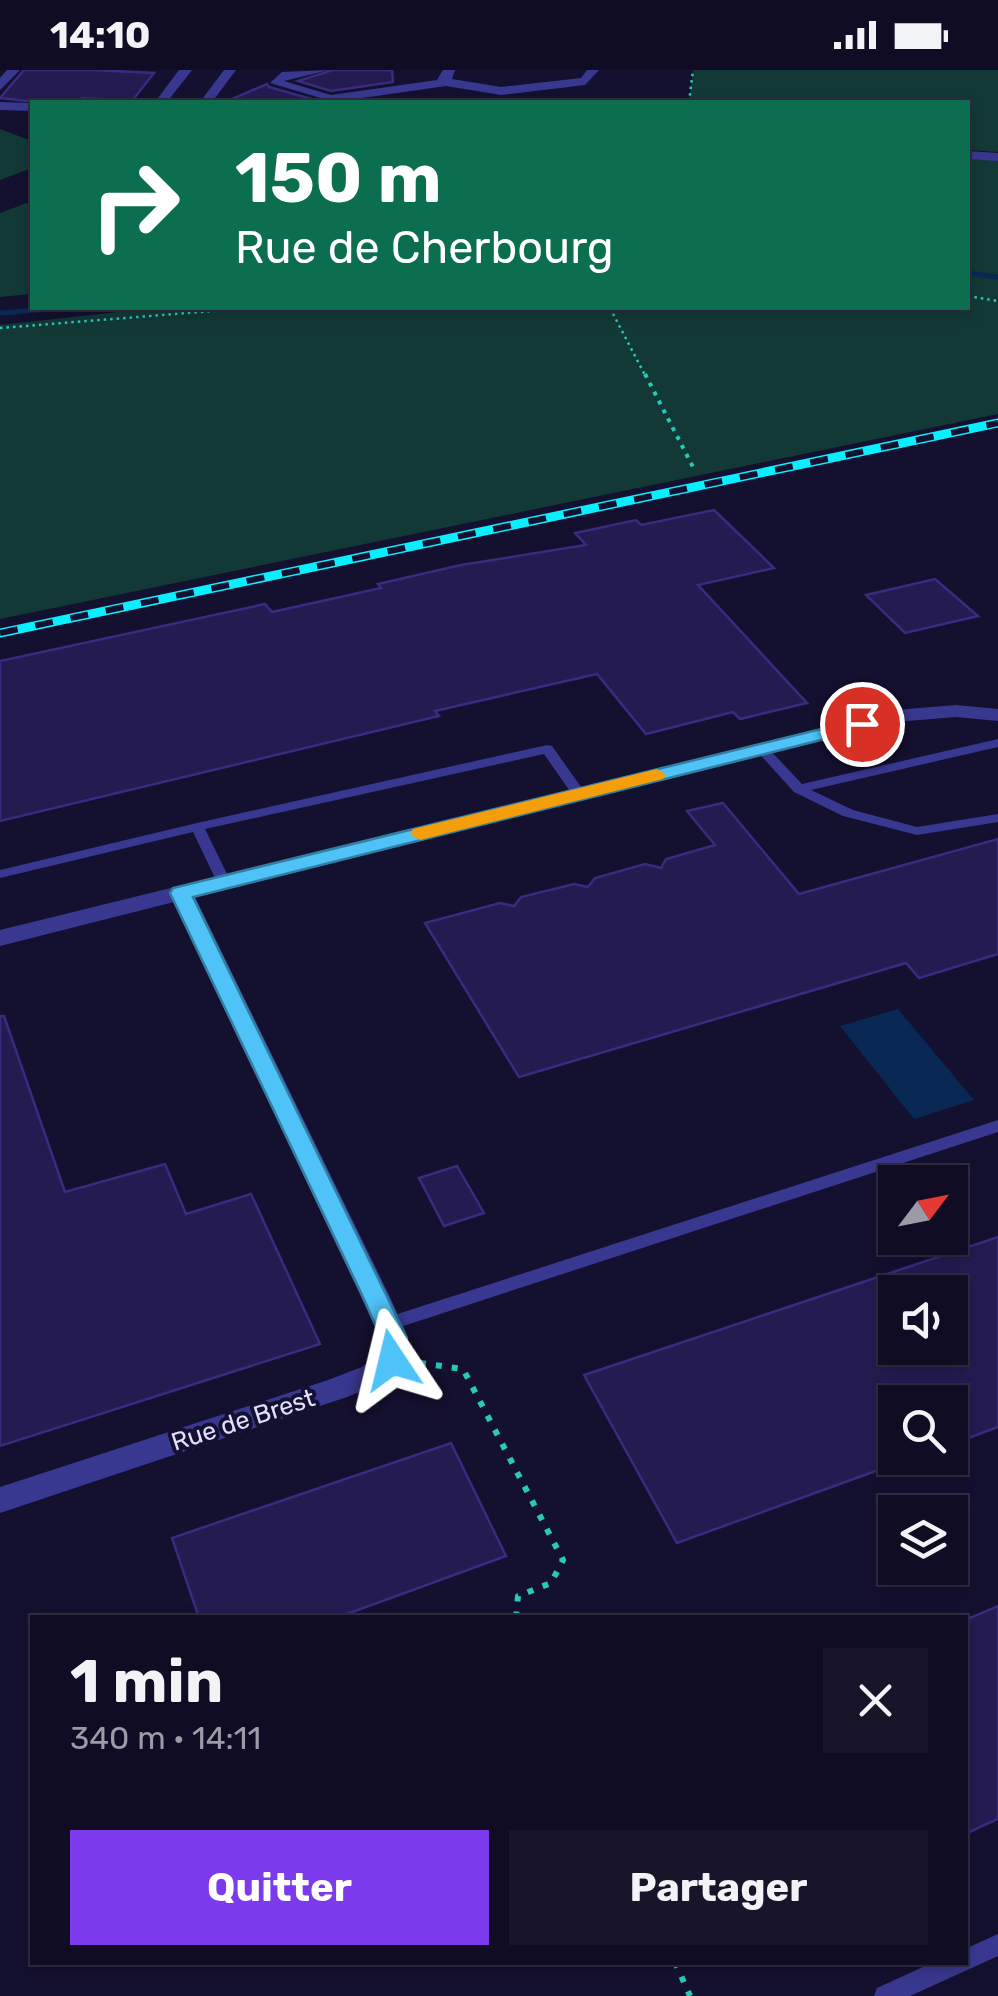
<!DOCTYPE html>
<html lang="fr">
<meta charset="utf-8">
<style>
body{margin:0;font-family:Rubik,sans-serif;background:#18152b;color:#f1f3f6;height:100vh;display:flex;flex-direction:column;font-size:38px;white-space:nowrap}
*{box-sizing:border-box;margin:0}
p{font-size:32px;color:#9b9ba6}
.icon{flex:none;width:55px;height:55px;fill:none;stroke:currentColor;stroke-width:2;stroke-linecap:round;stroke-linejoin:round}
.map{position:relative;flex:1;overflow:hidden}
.side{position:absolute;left:30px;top:1545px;width:938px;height:350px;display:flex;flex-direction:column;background:#0f0c23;border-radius:0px;box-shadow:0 5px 15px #0003,0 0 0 2px #2f2c41}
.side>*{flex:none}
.hud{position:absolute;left:30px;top:30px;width:940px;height:210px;border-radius:0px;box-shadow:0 5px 15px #0003,0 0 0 2px #2f2c41;background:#0b6e4f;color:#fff;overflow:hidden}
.needle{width:65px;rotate:58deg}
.fabs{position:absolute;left:878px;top:1095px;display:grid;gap:20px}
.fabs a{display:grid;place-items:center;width:90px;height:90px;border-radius:0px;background:#0f0c23;box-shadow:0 5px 15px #0003,0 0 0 2px #2f2c41;font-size:50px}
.pin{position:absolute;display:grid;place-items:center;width:85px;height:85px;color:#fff;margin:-42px;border:5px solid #fff;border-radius:50%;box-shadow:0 2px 10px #0007}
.me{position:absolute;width:110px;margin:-55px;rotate:350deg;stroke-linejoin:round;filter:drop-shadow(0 0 8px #0008)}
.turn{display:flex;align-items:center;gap:35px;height:210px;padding:0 40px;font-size:45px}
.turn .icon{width:130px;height:130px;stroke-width:2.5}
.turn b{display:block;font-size:70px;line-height:85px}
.round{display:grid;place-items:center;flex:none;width:105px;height:105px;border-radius:0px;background:#18152b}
.overview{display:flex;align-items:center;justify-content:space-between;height:170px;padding:0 40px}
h1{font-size:60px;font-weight:700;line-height:75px}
.button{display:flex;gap:20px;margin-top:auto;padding:20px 40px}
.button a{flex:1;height:115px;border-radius:0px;background:#7c3aed;color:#fff;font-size:40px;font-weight:700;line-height:115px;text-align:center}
.button a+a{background:#18152b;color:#f1f3f6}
.status{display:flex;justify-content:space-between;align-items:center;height:70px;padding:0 50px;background:#0f0c23;direction:ltr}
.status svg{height:28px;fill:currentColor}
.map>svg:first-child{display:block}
.green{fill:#133937}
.water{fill:#092854}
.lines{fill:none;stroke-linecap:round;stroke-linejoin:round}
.stream{stroke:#092854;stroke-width:5}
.building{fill:#241b51;stroke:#392b7f;stroke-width:2.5;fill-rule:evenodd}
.path-far2{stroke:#28c9b9;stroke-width:2.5;stroke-dasharray:2.5 4;stroke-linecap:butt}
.path-far1{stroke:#28c9b9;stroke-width:4;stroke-dasharray:4 6;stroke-linecap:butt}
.path{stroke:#28c9b9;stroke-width:6;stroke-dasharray:6 10;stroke-linecap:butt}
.service{fill:#393891;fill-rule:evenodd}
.minor{fill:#393891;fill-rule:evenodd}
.rail-casing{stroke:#0aefff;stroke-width:9}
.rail{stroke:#14102f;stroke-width:6;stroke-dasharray:18;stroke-linecap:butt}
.route{fill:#4fc3f7;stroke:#337fa1;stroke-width:2.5}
.slow{fill:#f59e0b}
.labels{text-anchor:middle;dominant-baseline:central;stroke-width:8;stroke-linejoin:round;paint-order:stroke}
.street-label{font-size:25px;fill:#e1deff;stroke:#14102f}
</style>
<div class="status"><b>14:10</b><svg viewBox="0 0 49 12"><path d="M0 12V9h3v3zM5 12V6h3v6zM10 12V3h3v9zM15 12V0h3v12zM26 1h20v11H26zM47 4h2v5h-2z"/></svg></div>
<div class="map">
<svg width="998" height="1926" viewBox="0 0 998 1926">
<rect width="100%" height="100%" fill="#14102f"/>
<!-- green -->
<g class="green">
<polygon points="693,0 998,0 998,82 968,80 968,32 689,32"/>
<polygon points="0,59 32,71 32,98 0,110"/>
<polygon points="968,89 998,90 998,344 0,549 0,255 155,238 968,238"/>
<polygon points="32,131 32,224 0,227 0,143"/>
</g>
<!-- water -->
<polygon class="water" points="898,939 974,1030 914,1049 840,956"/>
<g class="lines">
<!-- stream -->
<g class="stream">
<polyline points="968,203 998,207"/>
<polyline points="0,243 64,238"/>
</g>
</g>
<!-- building -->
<g class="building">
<polygon points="24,0 93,0 154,3 132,31 83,28 72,32 36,32 0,28"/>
<polygon points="333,0 392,0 393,12 331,21 298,11"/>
<polygon points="267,14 269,17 322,32 225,32"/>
<polygon points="714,440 774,498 698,515 807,633 740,649 733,642 646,664 597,604 435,641 439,646 0,751 0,591 265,534 272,542 381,518 378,514 461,495 586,475 575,463 636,450 641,455"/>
<polygon points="935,509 978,546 905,563 866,525"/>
<polygon points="723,733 799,824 998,769 998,884 919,908 906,893 519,1007 425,853 500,833 514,836 521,827 574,814 588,817 595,808 645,794 661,798 666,789 715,775 687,741"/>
<polygon points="0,946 4,946 65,1122 165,1094 186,1144 251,1124 320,1274 0,1376"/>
<polygon points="457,1096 484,1143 444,1156 419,1108"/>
<path d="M 998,1167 L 998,1357 L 950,1375 L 950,1332 L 895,1332 L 895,1394 L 677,1473 L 584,1305 ZM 895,1222 L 950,1222 L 950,1278 L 895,1278 Z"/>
<polygon points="451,1373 506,1486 336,1548 199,1548 172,1468"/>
<polygon points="998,1536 998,1749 965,1764 965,1550"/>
</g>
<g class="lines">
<!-- path-far2 -->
<g class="path-far2">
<polyline points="689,32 693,0"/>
<polyline points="968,226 998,231"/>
<polyline points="610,238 646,307"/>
<polyline points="0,258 250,238"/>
</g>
<!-- path-far1 -->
<polyline class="path-far1" points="645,304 694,399"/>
<!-- path -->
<g class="path">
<polyline points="420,1293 463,1299 563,1490 551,1513 518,1526 516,1548"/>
<polyline points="675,1892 690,1926"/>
</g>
<!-- service -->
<g class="service">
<polygon points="998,669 998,677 811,720 853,740 917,757 998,744 998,752 917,765 843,746 794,722 755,679 756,676 766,676 802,714"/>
<polygon points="547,675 552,676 584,721 586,724 584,727 574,727 544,684 205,759 231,812 224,816 217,812 193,762 0,808 0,800 197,753"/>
<polygon points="998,1050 998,1062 388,1261 382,1259 379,1254 382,1249"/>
<polygon points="998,1864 998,1886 910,1926 874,1926 877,1918 934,1892 965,1892 965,1879"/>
</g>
<!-- minor -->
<g class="minor">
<polygon points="7,0 20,0 0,20 0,8"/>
<polygon points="179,0 192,0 167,32 155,32"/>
<polygon points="224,0 236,0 212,32 200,32"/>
<polygon points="329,0 284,11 331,25 437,10 443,0 455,0 452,9 501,17 581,8 587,0 599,0 585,15 501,25 446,16 334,32 270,13 282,2"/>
<polygon points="0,32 32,33 32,41 0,40"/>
<polygon points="968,81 998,83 998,91 968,89"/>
<polygon points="956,635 998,639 998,651 956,647 895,652 195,827 390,1227 408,1267 407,1290 382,1313 347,1327 0,1443 0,1417 328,1310 362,1297 378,1285 380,1267 174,832 0,876 0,860 895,640"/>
</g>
<!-- rail casing -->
<g class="rail-casing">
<polyline id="rail" points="0,563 998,353"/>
</g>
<!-- rail -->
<use href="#rail" class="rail"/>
</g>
<!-- route -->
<polygon class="route" points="862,649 869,650 869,658 193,827 407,1268 401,1297 392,1301 382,1297 378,1290 381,1268 363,1227 170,823 173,818"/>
<!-- slow -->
<polygon class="slow" points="657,699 666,705 663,709 420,770 410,764 413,759"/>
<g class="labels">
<!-- street labels -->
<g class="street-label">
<text transform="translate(243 1350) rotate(-18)">Rue de Brest</text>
</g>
</g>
</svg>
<div class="fabs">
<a><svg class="needle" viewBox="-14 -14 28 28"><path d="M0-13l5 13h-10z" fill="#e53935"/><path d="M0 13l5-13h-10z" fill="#9b9ba6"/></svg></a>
<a><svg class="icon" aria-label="sound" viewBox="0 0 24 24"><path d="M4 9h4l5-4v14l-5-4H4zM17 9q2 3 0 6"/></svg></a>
<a><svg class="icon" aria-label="search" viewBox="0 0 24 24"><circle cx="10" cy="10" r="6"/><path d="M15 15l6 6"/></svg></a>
<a><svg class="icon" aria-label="layers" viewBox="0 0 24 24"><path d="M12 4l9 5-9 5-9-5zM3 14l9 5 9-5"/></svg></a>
</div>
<div class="pin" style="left:862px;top:654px;background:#d93025"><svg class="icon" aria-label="arrive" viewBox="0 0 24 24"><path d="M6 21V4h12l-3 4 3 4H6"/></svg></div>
<svg class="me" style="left:392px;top:1290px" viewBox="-20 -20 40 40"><path d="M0-17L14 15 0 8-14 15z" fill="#4fc3f7" stroke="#fff" stroke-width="4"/></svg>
<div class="hud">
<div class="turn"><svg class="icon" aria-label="right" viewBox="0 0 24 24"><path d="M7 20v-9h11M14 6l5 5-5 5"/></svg><div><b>150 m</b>Rue de Cherbourg</div></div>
</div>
<section class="side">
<div class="overview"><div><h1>1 min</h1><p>340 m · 14:11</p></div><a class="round"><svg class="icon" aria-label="close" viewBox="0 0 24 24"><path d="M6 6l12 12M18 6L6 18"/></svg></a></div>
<div class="button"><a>Quitter</a><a>Partager</a></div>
</section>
</div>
